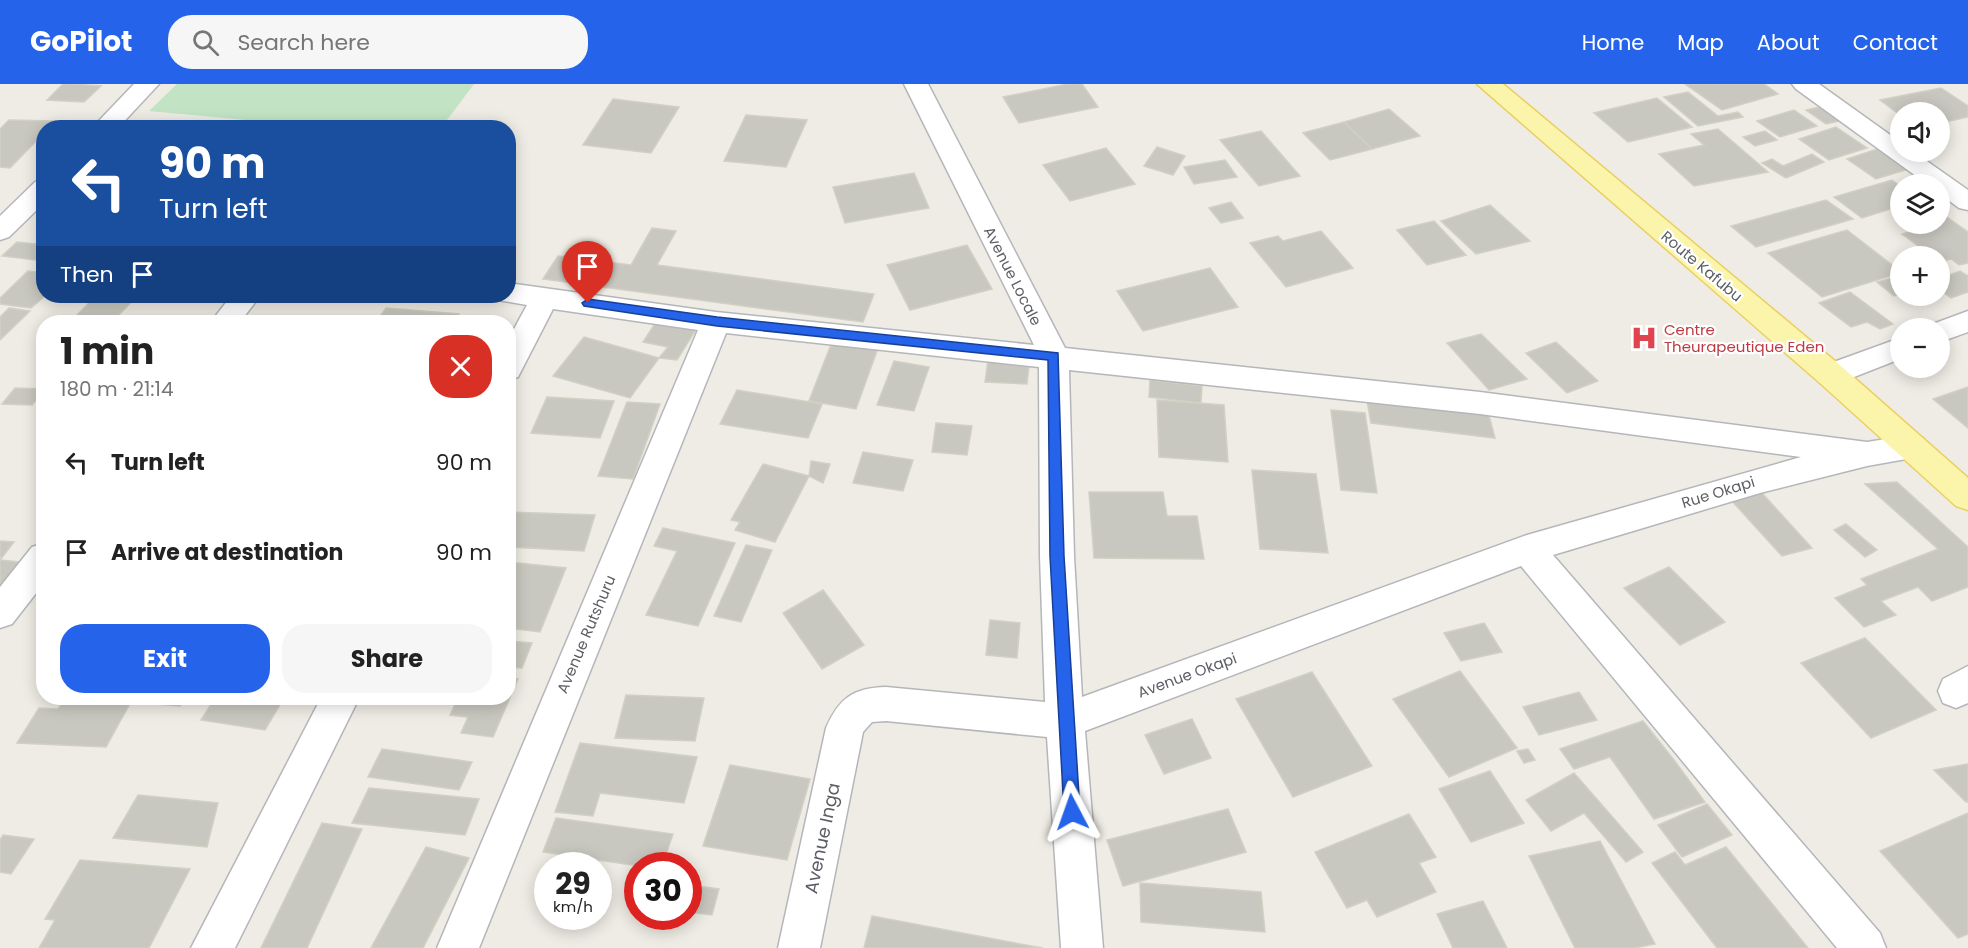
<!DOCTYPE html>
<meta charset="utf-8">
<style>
body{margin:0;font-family:Poppins,sans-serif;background:#f6f6f6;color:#222;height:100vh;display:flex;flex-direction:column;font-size:22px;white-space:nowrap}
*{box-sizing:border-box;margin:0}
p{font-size:20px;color:#767676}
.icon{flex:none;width:33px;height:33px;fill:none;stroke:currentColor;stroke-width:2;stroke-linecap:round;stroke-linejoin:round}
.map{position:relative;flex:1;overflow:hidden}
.details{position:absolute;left:36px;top:231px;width:480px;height:390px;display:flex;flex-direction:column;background:#fff;border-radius:24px;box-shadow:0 3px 15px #0003}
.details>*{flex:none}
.guide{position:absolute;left:36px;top:36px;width:480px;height:183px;border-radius:24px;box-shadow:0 3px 15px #0003;background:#1a4fa0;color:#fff;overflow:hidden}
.controls{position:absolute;left:1890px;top:18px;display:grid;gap:12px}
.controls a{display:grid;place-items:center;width:60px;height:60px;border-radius:50%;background:#fff;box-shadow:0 3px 15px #0003;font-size:30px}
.speed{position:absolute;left:534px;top:768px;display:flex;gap:12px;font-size:30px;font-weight:700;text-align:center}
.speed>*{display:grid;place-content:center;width:78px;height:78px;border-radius:50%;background:#fff;box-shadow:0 3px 15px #0003;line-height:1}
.speed small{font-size:15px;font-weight:400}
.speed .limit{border:9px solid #d22;background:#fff;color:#111}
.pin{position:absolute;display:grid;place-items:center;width:51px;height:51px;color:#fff;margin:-62px -26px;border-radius:50% 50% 50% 0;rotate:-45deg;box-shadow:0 0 6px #0007}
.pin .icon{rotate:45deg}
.me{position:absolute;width:66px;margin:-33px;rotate:356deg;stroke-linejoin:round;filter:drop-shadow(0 0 4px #0008)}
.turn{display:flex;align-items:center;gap:21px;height:126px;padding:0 24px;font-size:27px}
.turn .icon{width:78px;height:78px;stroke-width:2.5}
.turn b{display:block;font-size:42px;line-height:51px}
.then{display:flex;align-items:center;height:57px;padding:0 24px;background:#0003;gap:12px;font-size:22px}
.round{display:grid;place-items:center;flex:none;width:63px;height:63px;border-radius:24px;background:#f6f6f6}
.head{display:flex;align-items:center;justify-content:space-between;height:102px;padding:0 24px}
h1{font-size:36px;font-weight:700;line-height:45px}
.primary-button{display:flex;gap:12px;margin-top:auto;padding:12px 24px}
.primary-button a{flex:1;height:69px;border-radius:24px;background:#2563eb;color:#fff;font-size:24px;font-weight:700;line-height:69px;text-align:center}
.primary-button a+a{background:#f6f6f6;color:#222}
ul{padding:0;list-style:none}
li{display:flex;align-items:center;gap:18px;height:90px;padding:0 24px}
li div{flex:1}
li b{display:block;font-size:22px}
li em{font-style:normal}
header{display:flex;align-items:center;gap:36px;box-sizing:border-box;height:84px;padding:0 30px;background:#2563eb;color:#fff}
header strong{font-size:28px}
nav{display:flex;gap:33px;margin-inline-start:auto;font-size:21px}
.search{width:420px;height:54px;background:#f6f6f6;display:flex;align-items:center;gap:15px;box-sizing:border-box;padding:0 21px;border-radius:24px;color:#767676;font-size:22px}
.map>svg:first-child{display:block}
.green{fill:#c2e4c4}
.building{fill:#c9c8c0;stroke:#d2cfc3;stroke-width:1.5}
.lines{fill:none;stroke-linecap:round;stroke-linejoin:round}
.minor-casing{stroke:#b4b6ba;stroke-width:3}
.major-casing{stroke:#ebcf60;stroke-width:3}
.minor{fill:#fff;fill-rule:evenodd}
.major{fill:#fbf5ac;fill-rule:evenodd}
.route{fill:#2563eb;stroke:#184099;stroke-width:1.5}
.labels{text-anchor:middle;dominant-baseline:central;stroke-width:4.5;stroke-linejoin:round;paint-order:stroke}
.street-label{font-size:15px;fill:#5c5f64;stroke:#fff}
.health-label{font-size:15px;fill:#be3a42;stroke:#fff;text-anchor:start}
.near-street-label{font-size:18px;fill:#5c5f64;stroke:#fff}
</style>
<header>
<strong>GoPilot</strong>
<div class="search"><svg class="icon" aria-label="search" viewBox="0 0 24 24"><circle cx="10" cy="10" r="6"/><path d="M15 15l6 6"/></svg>Search here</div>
<nav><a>Home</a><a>Map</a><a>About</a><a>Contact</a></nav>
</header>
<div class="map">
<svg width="1968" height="864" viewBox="0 0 1968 864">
<rect width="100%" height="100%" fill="#eeece4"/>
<!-- green -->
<polygon class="green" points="177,0 474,0 441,44 320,43 149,27"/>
<!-- building -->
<g class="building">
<polygon points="63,0 72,0 101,2 84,18 47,16"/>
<polygon points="1068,0 1082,0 1098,23 1019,39 1003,13"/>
<polygon points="1685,0 1764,0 1778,10 1722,26"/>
<polygon points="1941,4 1968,22 1968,33 1940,39 1940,28 1900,28 1900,31 1880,16"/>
<polygon points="1688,8 1718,32 1738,28 1743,33 1698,42 1664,13"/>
<polygon points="1657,14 1692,43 1628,58 1594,29"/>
<polygon points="613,15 679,23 651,69 583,61"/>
<polygon points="1824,22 1844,36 1826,40 1806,26"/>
<polygon points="1389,25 1420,52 1372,65 1344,38"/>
<polygon points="1794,26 1817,42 1780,53 1757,37"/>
<polygon points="746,31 807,36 786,83 724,77"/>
<polygon points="9,36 55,37 48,44 44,44 44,49 10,84 0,83 0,45"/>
<polygon points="1344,38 1372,65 1330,76 1303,49"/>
<polygon points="1836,43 1867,64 1829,76 1799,55"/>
<polygon points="1718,45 1768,88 1694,102 1659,70 1704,61 1691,50"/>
<polygon points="1261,47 1300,92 1259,102 1220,56"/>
<polygon points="1765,47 1777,56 1755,62 1743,53"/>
<polygon points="1157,63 1185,72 1173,91 1144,82"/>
<polygon points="1106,64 1135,100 1070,117 1043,81"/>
<polygon points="1880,64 1909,85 1876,95 1847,75"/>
<polygon points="1812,70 1824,78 1786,94 1762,79 1772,75 1783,82"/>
<polygon points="1225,76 1237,93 1194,100 1184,83"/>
<polygon points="914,89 929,124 845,139 833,103"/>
<polygon points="1892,96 1900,102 1900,122 1862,134 1834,113"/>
<polygon points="1826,116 1853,135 1756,163 1731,142"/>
<polygon points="1231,118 1243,134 1221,139 1209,124"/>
<polygon points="1490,121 1530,157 1476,170 1441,137"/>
<polygon points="1944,131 1968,148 1968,179 1959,181 1951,175 1940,178 1940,172 1932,172 1902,150 1931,142 1927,140 1940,140 1940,132"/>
<polygon points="1434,137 1466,171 1427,181 1397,146"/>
<polygon points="652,144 676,147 657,181 874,210 863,238 543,195 558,172 631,181"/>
<polygon points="1847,146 1900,187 1900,189 1822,213 1768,169"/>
<polygon points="1321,147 1353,184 1286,203 1250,159 1278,152 1283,157"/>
<polygon points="17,158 44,161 44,177 2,172"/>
<polygon points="967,161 992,205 910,226 887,181"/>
<polygon points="1210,184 1238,223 1143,247 1117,207"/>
<polygon points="28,187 44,189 45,212 31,224 0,220 0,214"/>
<polygon points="1940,187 1947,192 1960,187 1968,192 1968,208 1951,214 1940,206"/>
<polygon points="1900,192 1900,210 1894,212 1877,198"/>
<polygon points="1850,208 1893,240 1880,245 1867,238 1851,243 1819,219"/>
<polygon points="96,212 137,212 112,238 72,236"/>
<polygon points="9,224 30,227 0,256 0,233"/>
<polygon points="386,224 459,230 454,238 376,238"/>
<polygon points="658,235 697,244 677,276 659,274 668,263 643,258"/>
<polygon points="1481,250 1527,295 1489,306 1447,259"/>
<polygon points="584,253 659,274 630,314 553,292"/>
<polygon points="832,258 878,264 856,325 809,317"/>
<polygon points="1556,258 1598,297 1567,309 1526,269"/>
<polygon points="989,269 1030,271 1027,300 985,298"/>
<polygon points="894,277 929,283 914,327 877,321"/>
<polygon points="1150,296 1202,302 1201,319 1149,313"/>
<polygon points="1968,303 1968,344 1933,315"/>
<polygon points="15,304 44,305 44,307 32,321 2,320"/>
<polygon points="737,306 822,320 808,354 720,340"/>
<polygon points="1366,311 1488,328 1495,354 1371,339"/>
<polygon points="547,313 614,317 600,354 531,349"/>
<polygon points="1157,316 1224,321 1228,378 1159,373"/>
<polygon points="627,318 660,320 633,395 598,392"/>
<polygon points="1331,326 1365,329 1377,409 1341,406"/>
<polygon points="936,339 972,342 967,371 932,368"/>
<polygon points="863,368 913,376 903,407 853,399"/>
<polygon points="811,377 830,380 823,399 809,392"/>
<polygon points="763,380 809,392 775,458 735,446 740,438 731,436"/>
<polygon points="1252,386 1316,390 1328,469 1260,465"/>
<polygon points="1897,398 1968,463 1968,503 1932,517 1918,503 1881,517 1896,531 1864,543 1835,514 1867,501 1861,495 1938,465 1865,400"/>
<polygon points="1089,408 1163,408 1167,432 1197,432 1204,475 1094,474"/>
<polygon points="1761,408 1812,464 1782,472 1731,416"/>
<polygon points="508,428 595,431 584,467 508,463"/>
<polygon points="1846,440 1877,466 1865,473 1834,446"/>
<polygon points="663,444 735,459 698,542 646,531 677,467 654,462"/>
<polygon points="0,457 14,458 0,476"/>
<polygon points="746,461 772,466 741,538 714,532"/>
<polygon points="0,476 21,478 4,501 0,501"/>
<polygon points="508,478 566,484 540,548 508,544"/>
<polygon points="1669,483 1725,538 1680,561 1624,504"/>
<polygon points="823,506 864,561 822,585 783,529"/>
<polygon points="990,536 1020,539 1017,574 986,571"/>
<polygon points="1484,539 1502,568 1461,577 1444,549"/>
<polygon points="1865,554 1936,626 1871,654 1801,579"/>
<polygon points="508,557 532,559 522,584 508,583"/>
<polygon points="1460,587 1517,664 1449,693 1393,615"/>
<polygon points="1312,588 1372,682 1293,713 1236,615"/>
<polygon points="508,594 518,595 493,653 461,649 468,633 450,631 458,614 508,614"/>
<polygon points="1579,608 1597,636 1539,651 1523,623"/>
<polygon points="626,611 704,614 695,657 615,654"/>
<polygon points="65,614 133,614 106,663 17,659 39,624 58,625"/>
<polygon points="148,614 184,614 180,622 145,619"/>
<polygon points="215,614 284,614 265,646 201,636"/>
<polygon points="1192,635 1211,674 1164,690 1145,651"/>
<polygon points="1643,637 1674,676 1705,718 1654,735 1610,673 1574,685 1560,665"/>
<polygon points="580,659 697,673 684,719 600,709 593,732 555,728"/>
<polygon points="382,665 472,678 459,706 368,693"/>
<polygon points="1528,665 1535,676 1524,679 1517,667"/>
<polygon points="1968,680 1968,718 1966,718 1934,686"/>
<polygon points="730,681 810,695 787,776 703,762"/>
<polygon points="1490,687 1524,739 1471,758 1439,705"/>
<polygon points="1574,689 1602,721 1643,768 1626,778 1584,729 1551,747 1526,716"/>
<polygon points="369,704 479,715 465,751 352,739"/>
<polygon points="138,711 218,719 207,763 113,754"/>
<polygon points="1707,720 1732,751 1682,773 1658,741"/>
<polygon points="1228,725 1246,768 1123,802 1107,756"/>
<polygon points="1968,729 1968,850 1958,854 1880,767"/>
<polygon points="1409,730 1436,773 1419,779 1436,808 1377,833 1367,816 1347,824 1315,768"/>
<polygon points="556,734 673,750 662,782 639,782 543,768"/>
<polygon points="322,739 362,745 307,864 261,864"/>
<polygon points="3,751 34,755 11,790 0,788 0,756"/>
<polygon points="1600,757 1655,860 1634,864 1575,864 1529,772"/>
<polygon points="426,763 469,774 423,864 371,864"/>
<polygon points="1726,763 1808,864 1717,864 1652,779 1675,768 1685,781"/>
<polygon points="80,776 190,785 149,864 39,864 55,836 45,835"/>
<polygon points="1140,799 1261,808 1265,848 1141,838"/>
<polygon points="688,801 719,805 712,831 688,828"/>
<polygon points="1483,817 1507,864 1453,864 1437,830"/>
<polygon points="872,832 1031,862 1043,864 864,864"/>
</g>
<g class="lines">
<!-- minor casing -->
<g class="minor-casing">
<g id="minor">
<polygon points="134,0 159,0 118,44 92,44"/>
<path d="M 904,0 L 928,0 L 1065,264 L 1480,308 L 1867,358 L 1912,351 L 1923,354 L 1928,363 L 1923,372 L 1867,382 L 1760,409 L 1553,471 L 1880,849 L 1886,864 L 1837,864 L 1521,482 L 1085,647 L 1103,864 L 1061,864 L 1047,653 L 886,637 L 872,638 L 863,648 L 820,864 L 778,864 L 826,644 C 839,614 853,604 886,603 L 1045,618 L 1040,472 L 1039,283 L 726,249 L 479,864 L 437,864 L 698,246 L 553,225 L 518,293 L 508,296 L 508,256 L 527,221 L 498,216 L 496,212 L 508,212 L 508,199 L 716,228 L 1034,261 ZM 1069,286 L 1480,330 L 1801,373 L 1527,451 L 1082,613 L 1074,472 Z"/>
<polygon points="1792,0 1819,0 1900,58 1900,68 1914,68 1968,106 1968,126 1959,124 1940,110 1940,100 1927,100 1796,5"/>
<polygon points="44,96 44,119 9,153 0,156 0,132 35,98"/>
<polygon points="231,212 260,212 240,238 211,238"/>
<polygon points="1968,227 1968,248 1940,258 1940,244 1928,244 1930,241"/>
<polygon points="1900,254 1900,275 1831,302 1820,299 1816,291 1820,283"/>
<polygon points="44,459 44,499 12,540 0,544 0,503 32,463"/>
<polygon points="1968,582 1968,619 1956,624 1943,619 1938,607 1943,595"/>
<polygon points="321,614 359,614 235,864 191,864"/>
</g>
</g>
<!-- major casing -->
<g class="major-casing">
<polygon id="major" points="1477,0 1503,0 1842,283 1968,394 1968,426 1956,422 1820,299"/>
</g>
<!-- minor -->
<use href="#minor" class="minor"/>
<!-- major -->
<use href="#major" class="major"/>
</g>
<!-- route -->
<polygon class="route" points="588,215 717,233 1058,269 1064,472 1080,728 1078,733 1072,736 1066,733 1064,728 1050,472 1048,276 717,242 584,222 582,219"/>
<!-- icons -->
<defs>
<g id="hospital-bare" transform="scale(2.07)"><path d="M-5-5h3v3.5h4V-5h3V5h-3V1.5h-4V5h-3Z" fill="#e0444e" stroke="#fff" stroke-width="2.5" paint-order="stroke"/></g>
</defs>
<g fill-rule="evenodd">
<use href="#hospital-bare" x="1644" y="254"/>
</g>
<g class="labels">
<!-- street labels -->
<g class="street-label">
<text transform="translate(1702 182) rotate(40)">Route Kafubu</text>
<text transform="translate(1013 192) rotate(63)">Avenue Locale</text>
<text transform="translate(1718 408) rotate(-17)">Rue Okapi</text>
<text transform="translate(586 550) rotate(-67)">Avenue Rutshuru</text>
<text transform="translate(1187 591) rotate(-20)">Avenue Okapi</text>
</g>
<!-- health labels -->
<g class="health-label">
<text x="1664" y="245">Centre<tspan x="1664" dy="17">Theurapeutique Eden</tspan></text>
</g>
<!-- near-street labels -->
<g class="near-street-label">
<text transform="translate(822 754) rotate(-78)">Avenue Inga</text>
</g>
</g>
</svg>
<div class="controls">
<a><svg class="icon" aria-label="sound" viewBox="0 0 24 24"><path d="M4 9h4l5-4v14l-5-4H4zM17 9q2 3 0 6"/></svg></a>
<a><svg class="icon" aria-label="layers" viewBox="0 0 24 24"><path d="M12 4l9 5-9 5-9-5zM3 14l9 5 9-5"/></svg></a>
<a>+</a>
<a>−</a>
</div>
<div class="speed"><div>29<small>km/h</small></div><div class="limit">30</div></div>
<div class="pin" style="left:588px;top:219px;background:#d93025"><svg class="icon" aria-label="arrive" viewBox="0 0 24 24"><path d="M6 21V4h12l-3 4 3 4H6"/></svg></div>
<svg class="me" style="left:1072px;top:728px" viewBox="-20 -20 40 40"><path d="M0-17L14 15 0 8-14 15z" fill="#2563eb" stroke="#fff" stroke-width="4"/></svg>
<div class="guide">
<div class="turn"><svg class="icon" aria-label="left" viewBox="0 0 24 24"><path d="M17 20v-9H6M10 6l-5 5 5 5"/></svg><div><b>90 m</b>Turn left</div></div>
<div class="then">Then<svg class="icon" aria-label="arrive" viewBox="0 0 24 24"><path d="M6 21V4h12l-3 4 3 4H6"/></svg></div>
</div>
<section class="details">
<div class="head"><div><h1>1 min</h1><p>180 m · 21:14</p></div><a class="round" style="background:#d93025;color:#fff"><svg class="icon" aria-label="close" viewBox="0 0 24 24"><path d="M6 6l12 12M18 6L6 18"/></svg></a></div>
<ul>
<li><svg class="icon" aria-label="left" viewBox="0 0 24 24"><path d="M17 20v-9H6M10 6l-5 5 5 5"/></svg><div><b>Turn left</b></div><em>90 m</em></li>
<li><svg class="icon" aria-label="arrive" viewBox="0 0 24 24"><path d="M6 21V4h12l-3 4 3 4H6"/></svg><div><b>Arrive at destination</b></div><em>90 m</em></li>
</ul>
<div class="primary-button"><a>Exit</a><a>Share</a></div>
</section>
</div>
